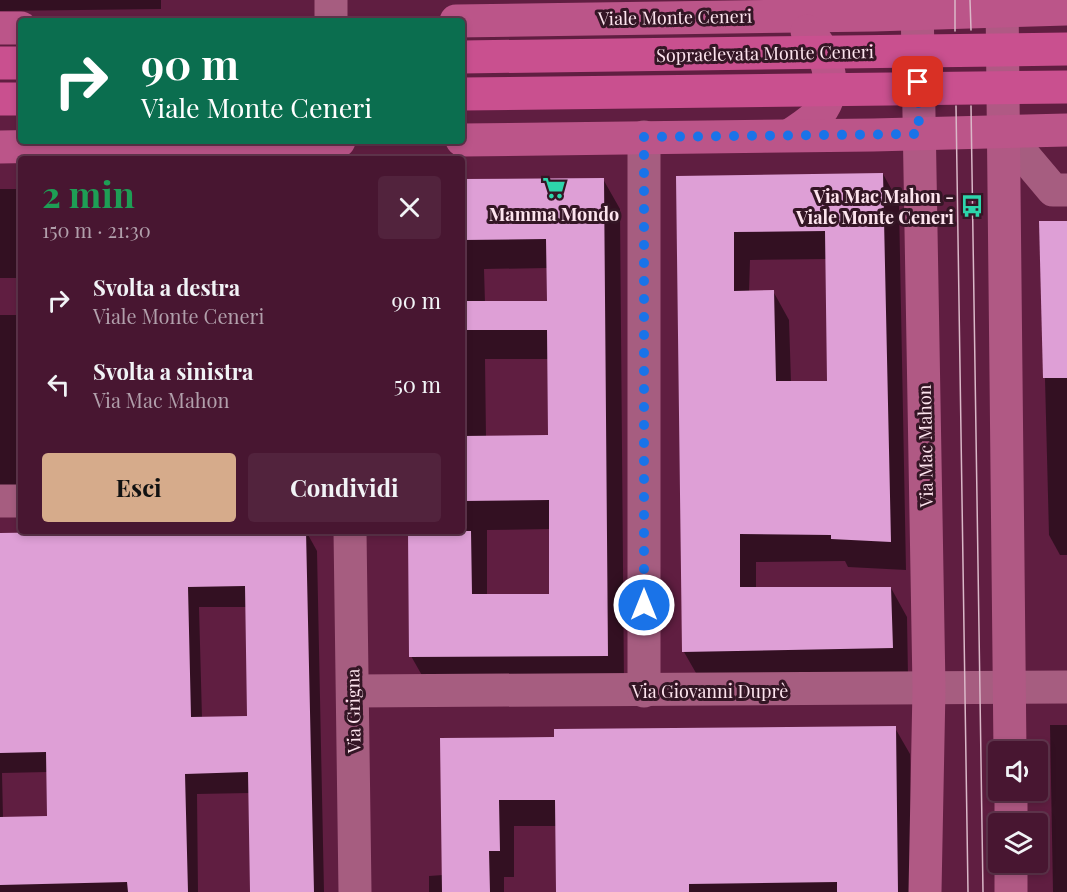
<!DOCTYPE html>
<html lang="it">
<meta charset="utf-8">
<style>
body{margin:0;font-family:"Playfair Display",serif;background:#52233d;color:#f1f3f6;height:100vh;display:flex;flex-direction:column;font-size:22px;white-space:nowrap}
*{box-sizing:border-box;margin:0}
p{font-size:20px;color:#b19fab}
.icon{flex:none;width:33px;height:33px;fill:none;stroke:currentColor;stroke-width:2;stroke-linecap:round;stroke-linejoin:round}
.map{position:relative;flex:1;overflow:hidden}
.drawer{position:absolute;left:18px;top:156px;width:447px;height:378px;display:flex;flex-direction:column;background:#481631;border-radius:6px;box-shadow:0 3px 9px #0003,0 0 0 2px #60354d}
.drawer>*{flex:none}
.banner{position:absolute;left:18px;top:18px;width:447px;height:126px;border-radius:6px;box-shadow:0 3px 9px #0003,0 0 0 2px #60354d;background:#0b6e4f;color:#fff;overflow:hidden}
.controls{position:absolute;left:988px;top:741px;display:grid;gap:12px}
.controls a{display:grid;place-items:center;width:60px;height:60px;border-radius:6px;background:#481631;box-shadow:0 3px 9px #0003,0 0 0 2px #60354d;font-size:30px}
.pin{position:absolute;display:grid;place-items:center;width:51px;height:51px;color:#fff;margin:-26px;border-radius:12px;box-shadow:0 3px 9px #0006}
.me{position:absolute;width:66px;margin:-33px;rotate:0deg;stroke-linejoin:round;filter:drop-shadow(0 0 4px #0008)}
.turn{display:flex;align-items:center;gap:21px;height:126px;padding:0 24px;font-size:27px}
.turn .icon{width:78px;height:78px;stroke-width:2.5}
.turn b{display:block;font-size:42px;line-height:51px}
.round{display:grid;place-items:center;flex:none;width:63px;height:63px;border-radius:6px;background:#52233d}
.head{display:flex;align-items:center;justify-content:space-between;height:102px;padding:0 24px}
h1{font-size:36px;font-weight:700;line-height:45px;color:#1e9e55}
.button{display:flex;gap:12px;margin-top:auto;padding:12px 24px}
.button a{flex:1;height:69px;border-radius:6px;background:#d6ab8b;color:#111;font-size:24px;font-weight:700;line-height:69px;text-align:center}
.button a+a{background:#52233d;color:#f1f3f6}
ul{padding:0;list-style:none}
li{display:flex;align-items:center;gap:18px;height:84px;padding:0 24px}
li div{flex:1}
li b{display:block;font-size:22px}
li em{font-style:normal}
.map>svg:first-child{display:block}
.shadow{fill:#0007;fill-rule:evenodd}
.building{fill:#de9fd6;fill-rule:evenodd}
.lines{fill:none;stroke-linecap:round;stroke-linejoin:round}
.street{stroke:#a65d80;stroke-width:33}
.secondary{stroke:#b05984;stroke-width:33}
.primary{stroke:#bb5589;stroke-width:33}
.highway{stroke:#c9508f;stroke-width:33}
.tram{stroke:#dab8c8;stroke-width:1.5}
.route{stroke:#1a73e8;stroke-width:10;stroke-dasharray:0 18}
.labels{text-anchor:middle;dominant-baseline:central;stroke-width:6;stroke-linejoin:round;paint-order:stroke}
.street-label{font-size:18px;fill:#fde4ee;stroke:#341625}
.poi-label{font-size:18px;font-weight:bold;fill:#fde4ee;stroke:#341625;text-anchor:end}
</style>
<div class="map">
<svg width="1067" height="892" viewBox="0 0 1067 892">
<rect width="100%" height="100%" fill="#601e41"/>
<!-- shadow -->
<g class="shadow">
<polygon points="0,0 161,0 161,9 0,11"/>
<path d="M 883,174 L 899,203 L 906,570 L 848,567 L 845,561 L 756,562 L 756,588 L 891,588 L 907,617 L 908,676 L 700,680 L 684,652 L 677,177 ZM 827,259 L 828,382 L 791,382 L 789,320 L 773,291 L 749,292 L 750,260 Z"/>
<path d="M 603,179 L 620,209 L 624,685 L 428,686 L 411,656 L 409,531 L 462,531 L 462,180 ZM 548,268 L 548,303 L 485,303 L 484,269 ZM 485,359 L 549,359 L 549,437 L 486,437 ZM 551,529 L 551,595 L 487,595 L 487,530 Z"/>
<polygon points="0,189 21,189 21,276 18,276 18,278 0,278"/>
<polygon points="1067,222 1067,555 1060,555 1049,535 1041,223"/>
<rect x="0" y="315" width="21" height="186"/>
<path d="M 232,531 L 306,531 L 317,551 L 324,892 L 252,892 L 250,793 L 197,794 L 198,892 L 0,892 L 0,535 ZM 199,607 L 247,607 L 249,717 L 202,718 ZM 48,772 L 48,818 L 3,818 L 2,773 Z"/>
<polygon points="1050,725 1067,725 1067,892 1053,892"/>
<polygon points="895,728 910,754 912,892 558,892 557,826 514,826 514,877 504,877 504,892 429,892 429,876 443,875 441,739 556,738"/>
</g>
<!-- building -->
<g class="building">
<path d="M 883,173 L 891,542 L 831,539 L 831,535 L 740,534 L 740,587 L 891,587 L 893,648 L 682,652 L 676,176 ZM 825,231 L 827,381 L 776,381 L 774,290 L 734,291 L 734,232 Z"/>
<polygon points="604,178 608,656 409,657 408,531 471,531 472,594 549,594 549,500 462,501 462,436 548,435 547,330 462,330 462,301 547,301 546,239 462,240 462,179"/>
<polygon points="1039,221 1067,221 1067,378 1043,378"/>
<path d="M 132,531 L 306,531 L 314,892 L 250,892 L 248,772 L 185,774 L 188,892 L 128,892 L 127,882 L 0,885 L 0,817 L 47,816 L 46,752 L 0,753 L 0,533 ZM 245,586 L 247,716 L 191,717 L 188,587 Z"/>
<polygon points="896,726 898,892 837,892 837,882 689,884 689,892 556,892 555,800 499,800 500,851 489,851 490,892 442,892 440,738 554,737 554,729"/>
</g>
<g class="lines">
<!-- street -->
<g class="street">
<polyline points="331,21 331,0"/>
<polyline points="1004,132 1053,190 1067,190"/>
<polyline points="0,501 21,501"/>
<polyline points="350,531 355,892"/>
<polyline points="353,691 1067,687"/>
<polyline points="644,691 644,137"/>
</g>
<!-- secondary -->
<g class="secondary">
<polyline points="917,0 929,688 925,892"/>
<polyline points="1002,0 1010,752"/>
<polyline points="1011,790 1011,824"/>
<polyline points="1011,862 1011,892"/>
</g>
<!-- primary -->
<g class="primary">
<polyline points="456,21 874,15 1067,9"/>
<polyline points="0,28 21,28"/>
<path d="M 790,135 C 802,127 815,120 823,108 C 838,84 826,49 807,31"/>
<polyline points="462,140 873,135 1067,130"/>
<polyline points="0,147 339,141"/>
</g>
<!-- highway -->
<g class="highway">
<polyline points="462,57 1067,49"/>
<polyline points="0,63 21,63"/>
<polyline points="462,94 1067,87"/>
<polyline points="0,99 21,99"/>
</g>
<!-- tram -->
<g class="tram">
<polyline points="955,0 955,31"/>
<polyline points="970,0 971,30"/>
<polyline points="956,106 968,892"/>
<polyline points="971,106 983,892"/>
</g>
</g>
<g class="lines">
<!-- route -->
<polyline class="route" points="644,605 644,137 919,134 918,82"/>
</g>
<!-- icons -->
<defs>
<g id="supermarket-bare" transform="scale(1.8)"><path d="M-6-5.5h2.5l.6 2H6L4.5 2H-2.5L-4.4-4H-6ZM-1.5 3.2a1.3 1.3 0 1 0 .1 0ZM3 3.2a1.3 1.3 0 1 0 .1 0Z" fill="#2dd5ab" stroke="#341625" stroke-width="2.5" paint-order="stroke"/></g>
<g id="bus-bare" transform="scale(1.8)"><path d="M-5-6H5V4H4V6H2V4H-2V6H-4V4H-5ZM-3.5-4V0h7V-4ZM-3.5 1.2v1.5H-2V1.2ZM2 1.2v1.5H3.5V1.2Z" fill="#2dd5ab" stroke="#341625" stroke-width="2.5" paint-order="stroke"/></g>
</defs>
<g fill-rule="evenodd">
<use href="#supermarket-bare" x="554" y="188"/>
<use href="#bus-bare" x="972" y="206"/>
</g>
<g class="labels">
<!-- street labels -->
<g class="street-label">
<text transform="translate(675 17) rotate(-1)">Viale Monte Ceneri</text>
<text transform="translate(765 53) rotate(-1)">Sopraelevata Monte Ceneri</text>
<text transform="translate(925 446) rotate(-91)">Via Mac Mahon</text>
<text x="710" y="691">Via Giovanni Duprè</text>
<text transform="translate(353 711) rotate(-91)">Via Grigna</text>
</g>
<!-- poi labels -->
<g class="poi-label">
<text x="954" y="196">Via Mac Mahon -<tspan x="954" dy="21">Viale Monte Ceneri</tspan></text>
<text x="554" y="214" text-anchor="middle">Mamma Mondo</text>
</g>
</g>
</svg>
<div class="controls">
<a><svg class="icon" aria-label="sound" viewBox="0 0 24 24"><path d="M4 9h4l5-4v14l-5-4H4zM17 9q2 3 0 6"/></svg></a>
<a><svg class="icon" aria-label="layers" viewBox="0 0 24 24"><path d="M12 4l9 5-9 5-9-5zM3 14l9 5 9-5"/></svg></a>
</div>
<div class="pin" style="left:918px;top:82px;background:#d93025"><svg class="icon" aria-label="arrive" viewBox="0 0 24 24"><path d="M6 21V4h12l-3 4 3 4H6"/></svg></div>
<svg class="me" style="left:644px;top:605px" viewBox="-20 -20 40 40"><circle r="17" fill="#1a73e8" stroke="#fff" stroke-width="3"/><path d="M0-11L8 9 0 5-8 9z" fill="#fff"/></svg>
<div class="banner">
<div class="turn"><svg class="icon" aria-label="right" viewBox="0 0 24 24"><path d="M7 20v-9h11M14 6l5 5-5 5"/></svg><div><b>90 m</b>Viale Monte Ceneri</div></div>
</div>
<section class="drawer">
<div class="head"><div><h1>2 min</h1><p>150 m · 21:30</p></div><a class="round"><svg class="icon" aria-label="close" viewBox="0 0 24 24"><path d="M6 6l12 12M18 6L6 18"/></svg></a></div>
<ul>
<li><svg class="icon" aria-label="right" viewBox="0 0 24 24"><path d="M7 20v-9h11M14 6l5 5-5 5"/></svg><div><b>Svolta a destra</b><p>Viale Monte Ceneri</p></div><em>90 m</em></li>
<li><svg class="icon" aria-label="left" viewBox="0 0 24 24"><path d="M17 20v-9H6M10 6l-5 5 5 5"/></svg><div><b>Svolta a sinistra</b><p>Via Mac Mahon</p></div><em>50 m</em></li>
</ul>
<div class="button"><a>Esci</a><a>Condividi</a></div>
</section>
</div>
